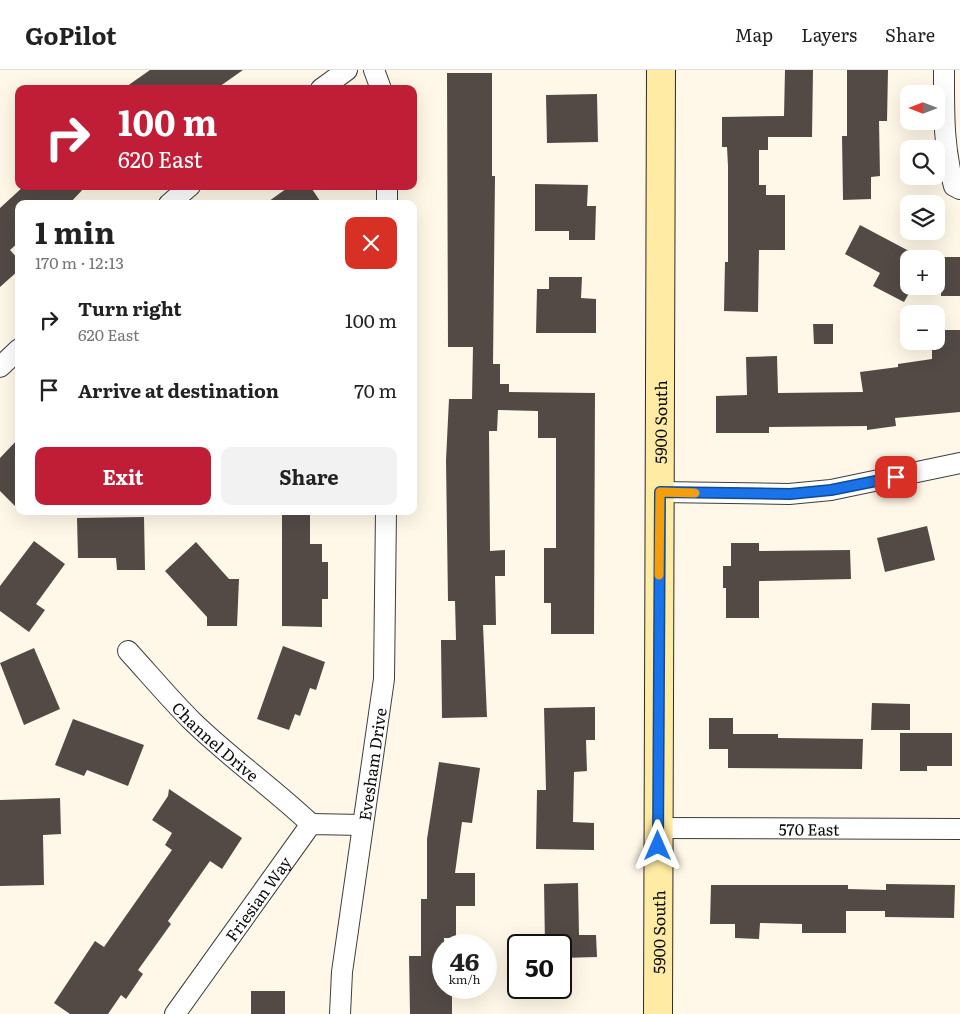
<!DOCTYPE html>
<meta charset="utf-8">
<style>
body{margin:0;font-family:Literata,serif;background:#f2f2f2;color:#222;height:100vh;display:flex;flex-direction:column;font-size:19px;white-space:nowrap}
*{box-sizing:border-box;margin:0}
p{font-size:16px;color:#767676}
.icon{flex:none;width:28px;height:28px;fill:none;stroke:currentColor;stroke-width:2;stroke-linecap:round;stroke-linejoin:round}
.map{position:relative;flex:1;overflow:hidden}
.details{position:absolute;left:15px;top:130px;width:402px;height:315px;display:flex;flex-direction:column;background:#fff;border-radius:10px;box-shadow:0 5px 20px #0002}
.details>*{flex:none}
.banner{position:absolute;left:15px;top:15px;width:402px;height:105px;border-radius:10px;box-shadow:0 5px 20px #0002;background:#bf1e36;color:#fff;overflow:hidden}
.needle{width:32px;rotate:270deg}
.controls{position:absolute;left:900px;top:15px;display:grid;gap:10px}
.controls a{display:grid;place-items:center;width:45px;height:45px;border-radius:10px;background:#fff;box-shadow:0 5px 20px #0002;font-size:25px}
.speed{position:absolute;left:432px;top:864px;display:flex;gap:10px;font-size:25px;font-weight:700;text-align:center}
.speed>*{display:grid;place-content:center;width:65px;height:65px;border-radius:50%;background:#fff;box-shadow:0 5px 20px #0002;line-height:1}
.speed small{font-size:12px;font-weight:400}
.speed .limit{border:2px solid #111;border-radius:8px;background:#fff;color:#111}
.pin{position:absolute;display:grid;place-items:center;width:42px;height:42px;color:#fff;margin:-21px;border-radius:10px;box-shadow:0 2px 8px #0006}
.me{position:absolute;width:55px;margin:-28px;rotate:0deg;stroke-linejoin:round;filter:drop-shadow(0 0 4px #0008)}
.turn{display:flex;align-items:center;gap:18px;height:105px;padding:0 20px;font-size:22px}
.turn .icon{width:65px;height:65px;stroke-width:2.5}
.turn b{display:block;font-size:35px;line-height:42px}
.round{display:grid;place-items:center;flex:none;width:52px;height:52px;border-radius:10px;background:#f2f2f2}
.summary{display:flex;align-items:center;justify-content:space-between;height:85px;padding:0 20px}
h1{font-size:30px;font-weight:700;line-height:38px}
.button{display:flex;gap:10px;margin-top:auto;padding:10px 20px}
.button a{flex:1;height:58px;border-radius:10px;background:#bf1e36;color:#fff;font-size:20px;font-weight:700;line-height:58px;text-align:center}
.button a+a{background:#f2f2f2;color:#222}
ul{padding:0;list-style:none}
li{display:flex;align-items:center;gap:15px;height:70px;padding:0 20px}
li div{flex:1}
li b{display:block;font-size:19px}
li em{font-style:normal}
header{display:flex;align-items:center;gap:30px;box-sizing:border-box;height:70px;padding:0 25px;background:#fff;border-bottom:1px solid #e0e0e0}
header strong{font-size:24px}
nav{display:flex;gap:28px;margin-inline-start:auto;font-size:18px}
.map>svg:first-child{display:block}
.building{fill:#534a46}
.lines{fill:none;stroke-linecap:round;stroke-linejoin:round}
.minor-casing{stroke:#3d3d3d;stroke-width:22}
.secondary-casing{stroke:#2c2c2c;stroke-width:30}
.minor{stroke:#fff;stroke-width:20}
.secondary{stroke:#ffeba3;stroke-width:28}
.route-casing{stroke:#114b97;stroke-width:12}
.route{stroke:#1a73e8;stroke-width:9}
.slow{stroke:#f59e0b;stroke-width:9}
.labels{text-anchor:middle;dominant-baseline:central;stroke-width:5;stroke-linejoin:round;paint-order:stroke}
.street-label{font-size:16px;fill:#0a0a0a;stroke:#fff}
</style>
<header>
<strong>GoPilot</strong>
<nav><a>Map</a><a>Layers</a><a>Share</a></nav>
</header>
<div class="map">
<svg width="960" height="944" viewBox="0 0 960 944">
<rect width="100%" height="100%" fill="#fff8e8"/>
<!-- building -->
<g class="building">
<polygon points="150,0 243,0 216,19 123,19"/>
<polygon points="785,0 813,0 812,67 768,67 768,80 759,80 759,115 766,115 766,125 785,125 785,180 759,180 758,242 724,241 725,192 728,192 728,96 727,77 722,77 722,47 784,46"/>
<polygon points="847,0 888,0 887,51 879,51 880,106 871,107 871,129 843,130 842,66 847,66"/>
<polygon points="447,3 492,3 492,106 495,106 493,294 500,294 500,314 509,314 509,322 595,323 594,564 551,564 551,533 544,533 544,478 556,478 556,368 538,368 538,341 498,340 497,361 489,361 490,481 505,480 505,506 495,506 496,555 483,555 487,647 442,648 441,570 456,570 455,531 448,531 446,390 449,329 472,329 473,277 448,277"/>
<polygon points="597,24 598,72 547,73 546,25"/>
<polygon points="535,114 588,115 587,136 596,136 595,170 569,170 569,161 535,161"/>
<polygon points="24,116 86,116 69,134 19,134 19,172 10,180 19,190 19,200 0,217 0,138"/>
<polygon points="290,116 310,116 322,134 265,134"/>
<polygon points="860,155 924,189 909,189 909,216 913,216 904,232 873,216 880,203 845,184"/>
<polygon points="942,187 960,187 960,226 941,226"/>
<polygon points="549,207 582,207 581,228 596,229 596,263 536,263 537,219 549,219"/>
<polygon points="813,254 833,254 833,274 814,274"/>
<polygon points="936,260 960,260 960,342 895,348 896,356 867,360 867,356 769,357 769,363 716,363 716,326 747,325 746,287 777,286 778,323 863,322 860,302 898,297 898,294 932,289 932,271 936,271"/>
<polygon points="19,368 19,440 0,421 0,388"/>
<polygon points="282,441 310,441 310,474 322,474 322,492 328,492 328,529 322,529 322,557 282,556"/>
<polygon points="144,447 145,500 117,500 116,488 78,488 77,448"/>
<polygon points="927,456 935,490 885,502 877,468"/>
<polygon points="34,471 65,494 36,534 45,540 29,562 0,541 0,516"/>
<polygon points="196,472 229,509 239,509 237,556 207,556 207,547 165,501"/>
<polygon points="731,473 759,473 759,481 850,480 851,509 759,511 759,548 726,548 726,518 723,518 723,496 731,496"/>
<polygon points="283,576 325,592 316,620 310,618 300,646 295,644 289,660 257,649"/>
<polygon points="34,578 60,639 24,655 0,593"/>
<polygon points="872,633 910,634 910,660 871,660"/>
<polygon points="595,637 595,670 586,670 587,701 574,702 573,752 594,753 594,780 536,779 537,720 546,720 544,638"/>
<polygon points="709,648 733,648 733,664 778,664 778,668 863,669 862,699 728,698 728,679 709,679"/>
<polygon points="73,649 144,675 128,716 87,700 84,706 55,695"/>
<polygon points="900,663 952,663 952,696 927,696 927,701 900,701"/>
<polygon points="439,692 480,698 472,753 462,752 455,803 475,803 475,836 456,836 456,868 444,868 444,918 452,918 452,944 410,944 409,886 421,886 421,829 427,829 427,769"/>
<polygon points="169,719 242,768 222,799 210,791 168,851 171,854 138,900 143,904 126,929 121,925 108,944 70,944 54,933 95,871 104,877 172,780 165,775 172,763 152,750 168,726"/>
<polygon points="60,728 61,764 43,765 44,815 0,816 0,730"/>
<polygon points="578,813 579,865 596,865 597,887 561,888 561,875 545,875 544,814"/>
<polygon points="886,814 955,815 954,848 885,847 885,841 846,841 846,863 802,863 802,854 760,853 759,869 735,868 735,854 710,854 711,815 848,815 848,819 886,820"/>
<rect x="251" y="921" width="34" height="23"/>
</g>
<g class="lines">
<!-- minor casing -->
<g class="minor-casing">
<g id="minor">
<polyline points="374,0 381,19"/>
<path d="M 944,0 C 944,40 943,77 954,116 L 960,119"/>
<polyline points="321,19 347,0"/>
<polyline points="169,134 190,116"/>
<polyline points="387,134 387,116"/>
<polyline points="0,297 19,279"/>
<polyline points="660,422 789,424 831,420 960,393"/>
<path id="s1" d="M 128,581 C 149,604 170,629 192,651 C 230,688 273,718 311,754"/>
<path id="s2" d="M 658,758 L 960,759"/>
<path id="s3" d="M 175,944 L 311,754 L 362,755"/>
<path id="s4" d="M 340,944 L 342,902 L 384,609 L 386,441"/>
</g>
</g>
<!-- secondary casing -->
<g class="secondary-casing">
<g id="secondary">
<path id="s5" d="M 658,944 L 661,0"/>
</g>
</g>
<!-- minor -->
<use href="#minor" class="minor"/>
<!-- secondary -->
<use href="#secondary" class="secondary"/>
</g>
<g class="lines">
<!-- route casing -->
<g class="route-casing">
<polyline id="route" points="658,776 660,422 790,424 831,420 896,407"/>
</g>
<!-- route -->
<use href="#route" class="route"/>
<!-- slow -->
<polyline class="slow" points="659,505 660,422 695,423"/>
</g>
<g class="labels">
<!-- street labels -->
<g class="street-label">
<text stroke="none"><textPath href="#s5" startOffset="592">5900 South</textPath></text>
<text stroke="none"><textPath href="#s1" startOffset="126">Channel Drive</textPath></text>
<text stroke="none"><textPath href="#s4" startOffset="252">Evesham Drive</textPath></text>
<text stroke="none"><textPath href="#s2" startOffset="151">570 East</textPath></text>
<text stroke="none"><textPath href="#s3" startOffset="142">Friesian Way</textPath></text>
<text stroke="none"><textPath href="#s5" startOffset="82">5900 South</textPath></text>
</g>
</g>
</svg>
<div class="controls">
<a><svg class="needle" viewBox="-14 -14 28 28"><path d="M0-13l5 13h-10z" fill="#e53935"/><path d="M0 13l5-13h-10z" fill="#767676"/></svg></a>
<a><svg class="icon" aria-label="search" viewBox="0 0 24 24"><circle cx="10" cy="10" r="6"/><path d="M15 15l6 6"/></svg></a>
<a><svg class="icon" aria-label="layers" viewBox="0 0 24 24"><path d="M12 4l9 5-9 5-9-5zM3 14l9 5 9-5"/></svg></a>
<a>+</a>
<a>−</a>
</div>
<div class="speed"><div>46<small>km/h</small></div><div class="limit">50</div></div>
<div class="pin" style="left:896px;top:407px;background:#d93025"><svg class="icon" aria-label="arrive" viewBox="0 0 24 24"><path d="M6 21V4h12l-3 4 3 4H6"/></svg></div>
<svg class="me" style="left:658px;top:776px" viewBox="-20 -20 40 40"><path d="M0-17L14 15 0 8-14 15z" fill="#1a73e8" stroke="#fff" stroke-width="4"/></svg>
<div class="banner">
<div class="turn"><svg class="icon" aria-label="right" viewBox="0 0 24 24"><path d="M7 20v-9h11M14 6l5 5-5 5"/></svg><div><b>100 m</b>620 East</div></div>
</div>
<section class="details">
<div class="summary"><div><h1>1 min</h1><p>170 m · 12:13</p></div><a class="round" style="background:#d93025;color:#fff"><svg class="icon" aria-label="close" viewBox="0 0 24 24"><path d="M6 6l12 12M18 6L6 18"/></svg></a></div>
<ul>
<li><svg class="icon" aria-label="right" viewBox="0 0 24 24"><path d="M7 20v-9h11M14 6l5 5-5 5"/></svg><div><b>Turn right</b><p>620 East</p></div><em>100 m</em></li>
<li><svg class="icon" aria-label="arrive" viewBox="0 0 24 24"><path d="M6 21V4h12l-3 4 3 4H6"/></svg><div><b>Arrive at destination</b></div><em>70 m</em></li>
</ul>
<div class="button"><a>Exit</a><a>Share</a></div>
</section>
</div>
